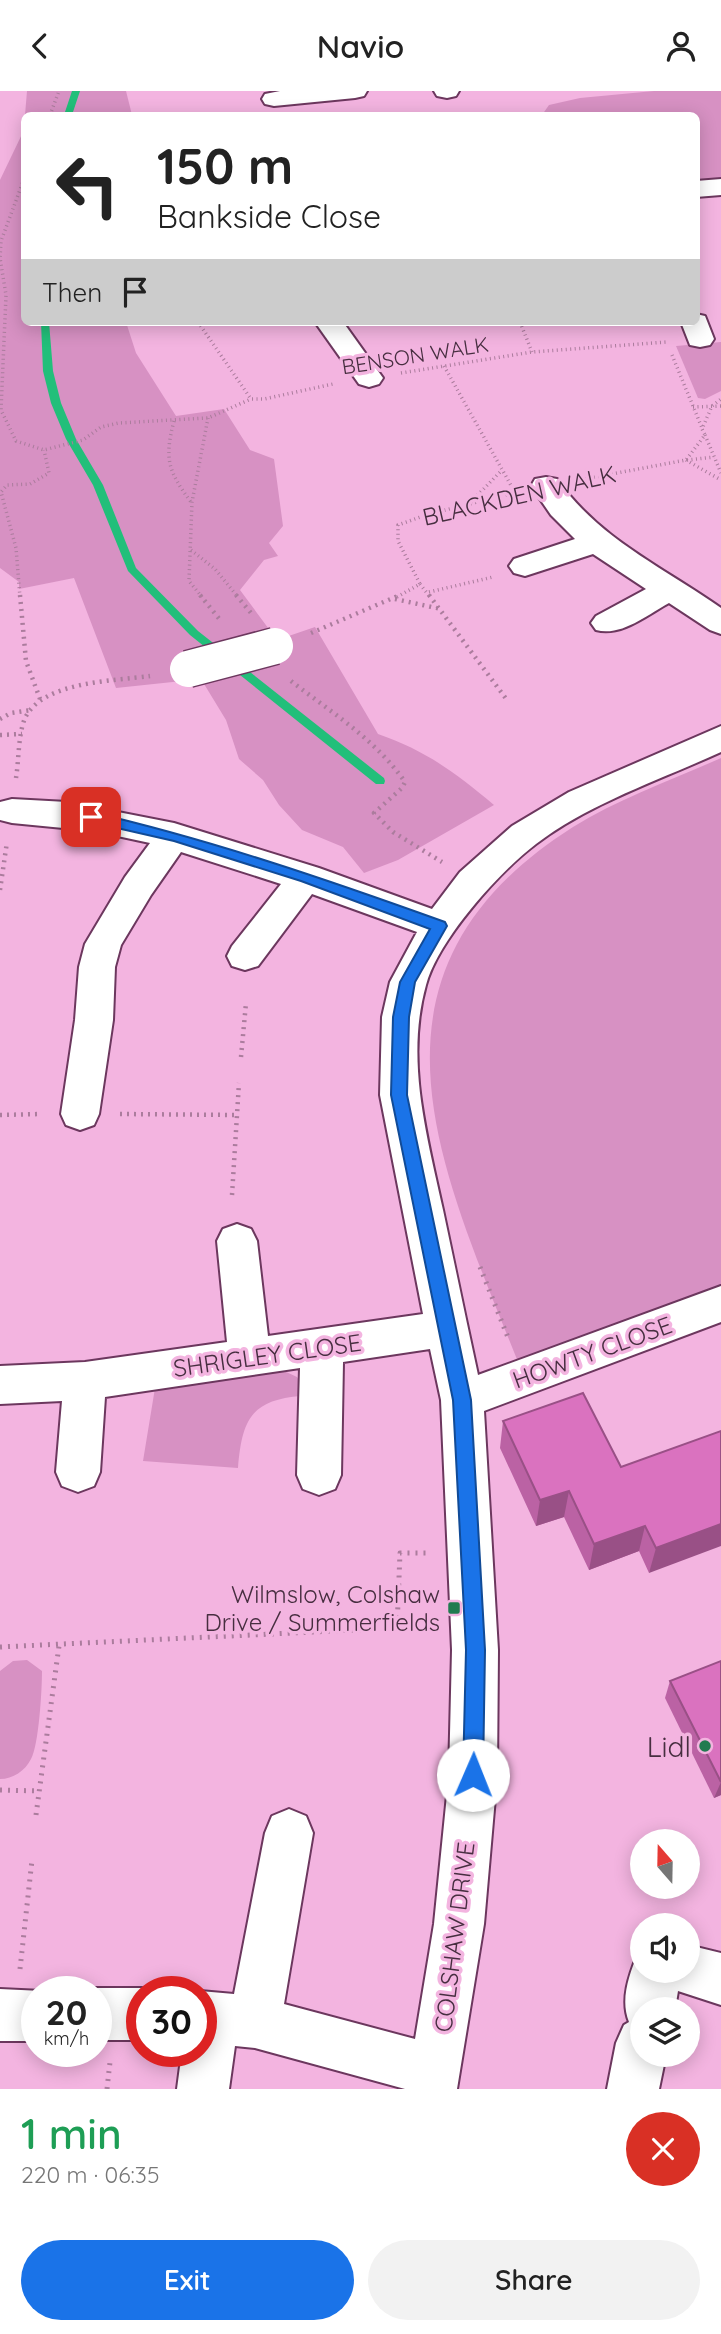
<!DOCTYPE html>
<meta charset="utf-8">
<style>
body{margin:0;font-family:Quicksand,sans-serif;background:#f2f2f2;color:#222;height:100vh;display:flex;flex-direction:column;font-size:26px;white-space:nowrap}
*{box-sizing:border-box;margin:0}
p{font-size:23px;color:#767676}
.icon{flex:none;width:38px;height:38px;fill:none;stroke:currentColor;stroke-width:2;stroke-linecap:round;stroke-linejoin:round}
.map{position:relative;height:1998px;overflow:hidden}
.drawer{display:flex;flex-direction:column;background:#fff;flex:1}
.drawer>*{flex:none}
.guide{position:absolute;left:21px;top:21px;width:679px;height:214px;border-radius:10px;box-shadow:0 4px 18px #0003;background:#fff;color:#222;overflow:hidden}
.needle{width:46px;rotate:340deg}
.controls{position:absolute;left:630px;top:1738px;display:grid;gap:14px}
.controls a{display:grid;place-items:center;width:70px;height:70px;border-radius:50%;background:#fff;box-shadow:0 4px 18px #0003;font-size:35px}
.speed{position:absolute;left:21px;top:1885px;display:flex;gap:14px;font-size:35px;font-weight:700;text-align:center}
.speed>*{display:grid;place-content:center;width:91px;height:91px;border-radius:50%;background:#fff;box-shadow:0 4px 18px #0003;line-height:1}
.speed small{font-size:18px;font-weight:400}
.speed .limit{border:10px solid #d22;background:#fff;color:#111}
.pin{position:absolute;display:grid;place-items:center;width:60px;height:60px;color:#fff;margin:-30px;border-radius:14px;box-shadow:0 4px 10px #0006}
.me{position:absolute;width:77px;margin:-38px;rotate:1deg;stroke-linejoin:round;filter:drop-shadow(0 0 5px #0008)}
.turn{display:flex;align-items:center;gap:24px;height:147px;padding:0 21px;font-size:32px}
.turn .icon{width:91px;height:91px;stroke-width:2.5}
.turn b{display:block;font-size:49px;line-height:60px}
.then{display:flex;align-items:center;height:66px;padding:0 21px;background:#0003;gap:14px;font-size:26px}
.round{display:grid;place-items:center;flex:none;width:74px;height:74px;border-radius:37px;background:#f2f2f2}
.headline{display:flex;align-items:center;justify-content:space-between;height:119px;padding:0 21px}
h1{font-size:42px;font-weight:600;line-height:52px;color:#1e9e55}
.cta{display:flex;gap:14px;margin-top:auto;padding:14px 21px}
.cta a{flex:1;height:80px;border-radius:42px;background:#1a73e8;color:#fff;font-size:28px;font-weight:600;line-height:80px;text-align:center}
.cta a+a{background:#f2f2f2;color:#222}
header{display:flex;justify-content:space-between;align-items:center;height:91px;padding:0 21px;background:#fff;font-size:32px;font-weight:600}
.map>svg:first-child{display:block}
.green{fill:#d791c3}
.lines{fill:none;stroke-linecap:round;stroke-linejoin:round}
.stream{fill:#22bf7a;fill-rule:evenodd}
.minor-casing{stroke:#6c375e;stroke-width:4}
.path-far2{stroke:#ab7c9d;stroke-width:3.5;stroke-dasharray:1 3.5;stroke-linecap:butt}
.path-far1{stroke:#ab7c9d;stroke-width:4.5;stroke-dasharray:2 5;stroke-linecap:butt}
.path{stroke:#ab7c9d;stroke-width:5;stroke-dasharray:2 6;stroke-linecap:butt}
.minor{fill:#fff;fill-rule:evenodd}
.minor-bridge-casing{stroke:#6c375e;stroke-width:39;stroke-linecap:butt}
.minor-bridge{stroke:#fff;stroke-width:36}
.wall{fill:#bb62a4}
.shaded-wall{fill:#995086}
.building{fill:#da72bf;stroke:#995086;stroke-width:2}
.route{fill:#1a73e8;stroke:#114b97;stroke-width:2}
.poi-dot{fill:#217b50;stroke:#f3b4e0;stroke-width:2.5}
.labels{text-anchor:middle;dominant-baseline:central;stroke-width:7;stroke-linejoin:round;paint-order:stroke}
.far-street-label{font-size:21px;fill:#472e40;stroke:#f3b4e0}
.street-label{font-size:24px;fill:#472e40;stroke:#f3b4e0}
.poi-label{font-size:24px;fill:#472e40;stroke:#f3b4e0;text-anchor:end}
.near-poi-label{font-size:28px;fill:#472e40;stroke:#f3b4e0;text-anchor:end}
</style>
<header><svg class="icon" aria-label="back" viewBox="0 0 24 24"><path d="M15 5l-7 7 7 7"/></svg>Navio<svg class="icon" aria-label="person" viewBox="0 0 24 24"><circle cx="12" cy="8" r="4"/><path d="M4 21q1-7 8-7t8 7"/></svg></header>
<div class="map">
<svg width="721" height="1998" viewBox="0 0 721 1998">
<rect width="100%" height="100%" fill="#f3b4e0"/>
<!-- green -->
<g class="green">
<polygon points="27,0 126,0 132,24 25,24"/>
<polygon points="654,0 721,0 721,96 697,98 696,24 542,24 549,14 580,7"/>
<path d="M 24,31 L 24,231 L 126,231 L 136,262 L 176,325 L 224,318 L 250,359 L 274,368 L 283,435 L 269,452 L 278,465 L 264,469 L 240,499 L 277,549 L 315,536 L 378,643 C 425,659 456,682 494,714 L 398,769 L 364,782 L 343,756 L 302,739 L 279,714 L 263,689 L 239,668 L 226,629 L 201,588 L 116,597 L 74,487 L 19,498 L 19,491 L 0,477 L 0,89 L 24,39 Z"/>
<polygon points="721,251 721,300 705,308 698,307 676,255"/>
<path d="M 721,667 L 721,1211 L 524,1286 C 444,1083 339,885 573,736 C 618,708 672,689 721,667 Z"/>
<path d="M 282,1279 L 297,1286 L 302,1295 L 301,1305 C 250,1309 242,1330 238,1377 L 143,1370 L 155,1297 Z"/>
<path d="M 27,1569 L 42,1580 C 42,1598 39,1654 31,1668 C 25,1680 13,1688 0,1688 L 0,1580 L 13,1570 Z"/>
</g>
<g class="lines">
<!-- stream -->
<g class="stream">
<polygon points="72,0 80,0 72,24 64,24"/>
<polygon points="41,231 49,231 53,280 61,312 76,348 103,394 136,477 198,540 384,687 385,690 384,693 376,693 190,544 128,480 93,394 66,348 51,312 43,280"/>
</g>
<!-- minor casing -->
<g class="minor-casing">
<g id="minor">
<polygon points="280,0 367,0 364,5 355,7 274,15 265,13 262,8 265,3"/>
<polygon points="434,0 459,0 456,5 447,7 437,5"/>
<polygon points="721,88 721,104 696,106 696,90"/>
<polygon points="696,223 705,225 714,248 710,254 700,256 690,254 681,231 696,231"/>
<polygon points="315,231 343,231 383,287 379,293 369,296 359,293"/>
<path d="M 546,386 L 557,388 C 599,448 663,476 721,517 L 721,543 L 710,539 L 669,512 C 647,524 621,546 596,539 L 591,532 L 596,525 L 646,498 L 593,463 L 525,485 L 514,482 L 509,475 L 514,468 L 575,448 L 551,424 L 531,395 L 535,388 Z"/>
<path d="M 721,635 L 721,661 C 660,689 590,712 536,753 C 499,781 438,849 426,894 C 405,969 427,1045 443,1119 C 455,1175 466,1229 478,1284 L 721,1195 L 721,1231 L 484,1320 L 498,1559 L 497,1684 L 484,1833 L 457,1998 L 405,1998 L 255,1957 L 235,1955 L 229,1998 L 177,1998 L 182,1960 L 201,1960 L 200,1900 L 234,1903 L 265,1742 L 272,1725 L 289,1718 L 306,1725 L 313,1742 L 284,1913 L 415,1948 L 434,1833 L 449,1684 L 452,1559 L 441,1309 L 430,1258 L 343,1271 L 341,1384 L 335,1398 L 319,1404 L 303,1398 L 297,1384 L 300,1277 L 105,1306 L 100,1381 L 94,1395 L 78,1401 L 62,1395 L 56,1381 L 62,1310 L 0,1313 L 0,1275 L 85,1271 L 227,1251 L 217,1150 L 223,1138 L 237,1133 L 251,1138 L 257,1150 L 268,1245 L 423,1223 L 380,1004 L 382,926 L 390,891 L 417,841 L 312,803 L 258,875 L 245,879 L 232,875 L 227,865 L 232,855 L 281,793 L 181,761 L 151,804 L 121,854 L 115,876 L 113,929 L 99,1023 L 94,1034 L 80,1039 L 66,1034 L 61,1023 L 75,929 L 79,876 L 85,853 L 125,786 L 150,752 L 94,740 L 12,732 L 0,729 L 0,711 L 12,708 L 67,711 L 174,732 L 319,777 L 432,818 L 460,781 L 512,735 L 569,701 Z"/>
<path d="M 688,1854 L 721,1862 L 721,1914 L 678,1900 L 675,1918 L 642,1918 L 642,1964 L 666,1964 L 659,1998 L 607,1998 L 616,1952 L 624,1934 L 629,1931 C 620,1909 629,1884 638,1862 L 642,1860 L 642,1880 L 688,1880 Z"/>
<polygon points="96,1897 142,1897 150,1900 142,1900 142,1949 96,1949 96,1900 88,1900"/>
<polygon points="0,1898 42,1900 37,1900 37,1950 0,1950"/>
</g>
</g>
<!-- path-far2 -->
<g class="path-far2">
<polyline points="50,24 59,0"/>
<polyline points="24,88 1,150 0,167 6,204 1,319 16,350 44,359 83,349 101,336 119,332 208,327 251,308"/>
<polyline points="198,231 251,308 264,308 333,293"/>
<polyline points="520,231 532,261"/>
<polyline points="672,264 702,337"/>
<polyline points="444,275 513,398"/>
<polyline points="401,282 532,261 667,251"/>
<polyline points="693,316 721,315"/>
<path d="M 174,330 C 164,368 168,380 191,411"/>
<polyline points="705,344 721,382"/>
<polyline points="686,369 721,389"/>
<polyline points="687,369 714,366"/>
<polyline points="585,388 686,369 705,344 702,338 712,315 721,308"/>
<polyline points="471,411 502,379"/>
<polyline points="191,459 215,478 238,506"/>
<polyline points="420,493 430,506"/>
<polyline points="429,501 493,486"/>
<polyline points="20,506 16,457 1,401 7,394 30,393 49,382 44,359"/>
<polyline points="202,506 189,490 192,411 208,327"/>
<polyline points="397,506 420,493 398,450 398,434 429,423 514,402"/>
</g>
<!-- path-far1 -->
<g class="path-far1">
<polyline points="20,504 26,570 40,608"/>
<polyline points="200,504 221,530"/>
<polyline points="236,504 251,522"/>
<polyline points="429,504 507,609"/>
<polyline points="395,508 441,518"/>
<polyline points="311,542 400,504"/>
<path d="M 291,590 C 331,621 376,649 405,691 L 402,697 L 374,722 L 393,741 L 442,771"/>
<polyline points="0,628 11,622 31,619"/>
<polyline points="0,644 22,643"/>
<path d="M 16,687 C 19,669 18,644 25,627 C 43,590 114,590 150,585"/>
<polyline points="0,799 7,751"/>
<polyline points="241,966 246,912"/>
<polyline points="120,1023 236,1024"/>
<polyline points="0,1024 41,1023"/>
<polyline points="232,1104 239,992"/>
</g>
<!-- path -->
<g class="path">
<polyline points="480,1176 509,1249"/>
<polyline points="0,1556 397,1537 400,1462 427,1462"/>
<polyline points="0,1699 40,1700"/>
<polyline points="36,1724 59,1555"/>
<polyline points="20,1878 32,1769"/>
<polyline points="107,1998 110,1971"/>
</g>
<!-- minor -->
<use href="#minor" class="minor"/>
<!-- minor-bridge casing -->
<g class="minor-bridge-casing">
<polyline id="minor-bridge" points="188,578 275,555"/>
</g>
<!-- minor-bridge -->
<use href="#minor-bridge" class="minor-bridge"/>
</g>
<!-- wall -->
<g class="wall">
<polygon points="503,1330 621,1376 721,1340 649,1482 639,1460 589,1479 564,1426 536,1435 500,1357"/>
<polygon points="721,1570 721,1704 714,1707 665,1607 670,1590"/>
</g>
<!-- shaded-wall -->
<g class="shaded-wall">
<polygon points="569,1400 564,1426 536,1435 540,1409"/>
<polygon points="721,1433 721,1455 649,1482 656,1457"/>
<polygon points="645,1435 639,1460 589,1479 594,1453"/>
<polygon points="721,1691 721,1704 714,1707"/>
</g>
<!-- building -->
<g class="building">
<polygon points="583,1302 621,1376 721,1340 721,1433 656,1457 645,1435 594,1453 569,1400 540,1409 503,1330"/>
<polygon points="721,1570 721,1691 670,1590"/>
</g>
<!-- route -->
<path class="route" d="M 91,721 C 212,749 328,789 445,831 L 447,835 L 415,891 L 409,926 L 407,1004 L 471,1309 L 485,1559 L 483,1684 L 480,1691 L 473,1694 L 466,1691 L 463,1684 L 466,1559 L 453,1309 L 391,1004 L 393,926 L 400,891 L 430,838 L 301,790 L 174,750 L 86,730 L 86,722 Z"/>
<!-- markers -->
<g class="poi-dot">
<rect x="447" y="1510" width="14" height="14" rx="3.5"/>
<circle cx="705" cy="1655" r="7"/>
</g>
<g class="labels">
<!-- far-street labels -->
<g class="far-street-label">
<text transform="translate(415 264) rotate(-9)">BENSON WALK</text>
</g>
<!-- street labels -->
<g class="street-label">
<text transform="translate(519 404) rotate(-13)">BLACKDEN WALK</text>
<text transform="translate(592 1261) rotate(-20)">HOWTY CLOSE</text>
<text transform="translate(267 1264) rotate(-8)">SHRIGLEY CLOSE</text>
<text transform="translate(454 1846) rotate(-83)">COLSHAW DRIVE</text>
</g>
<!-- poi labels -->
<g class="poi-label">
<text x="440" y="1503">Wilmslow, Colshaw<tspan x="440" dy="28">Drive / Summerfields</tspan></text>
</g>
<!-- near-poi labels -->
<g class="near-poi-label">
<text x="691" y="1655">Lidl</text>
</g>
</g>
</svg>
<div class="controls">
<a><svg class="needle" viewBox="-14 -14 28 28"><path d="M0-13l5 13h-10z" fill="#e53935"/><path d="M0 13l5-13h-10z" fill="#767676"/></svg></a>
<a><svg class="icon" aria-label="sound" viewBox="0 0 24 24"><path d="M4 9h4l5-4v14l-5-4H4zM17 9q2 3 0 6"/></svg></a>
<a><svg class="icon" aria-label="layers" viewBox="0 0 24 24"><path d="M12 4l9 5-9 5-9-5zM3 14l9 5 9-5"/></svg></a>
</div>
<div class="speed"><div>20<small>km/h</small></div><div class="limit">30</div></div>
<div class="pin" style="left:91px;top:726px;background:#d93025"><svg class="icon" aria-label="arrive" viewBox="0 0 24 24"><path d="M6 21V4h12l-3 4 3 4H6"/></svg></div>
<svg class="me" style="left:473px;top:1684px" viewBox="-20 -20 40 40"><circle r="19" fill="#fff"/><path d="M0-13L10 11 0 6-10 11z" fill="#1a73e8"/></svg>
<div class="guide">
<div class="turn"><svg class="icon" aria-label="left" viewBox="0 0 24 24"><path d="M17 20v-9H6M10 6l-5 5 5 5"/></svg><div><b>150 m</b>Bankside Close</div></div>
<div class="then">Then<svg class="icon" aria-label="arrive" viewBox="0 0 24 24"><path d="M6 21V4h12l-3 4 3 4H6"/></svg></div>
</div>
</div>
<section class="drawer">
<div class="headline"><div><h1>1 min</h1><p>220 m · 06:35</p></div><a class="round" style="background:#d93025;color:#fff"><svg class="icon" aria-label="close" viewBox="0 0 24 24"><path d="M6 6l12 12M18 6L6 18"/></svg></a></div>
<div class="cta"><a>Exit</a><a>Share</a></div>
</section>
